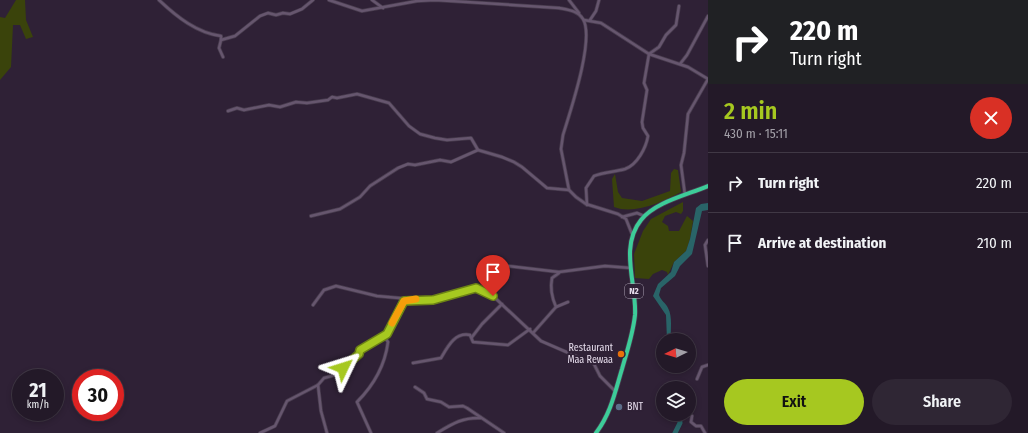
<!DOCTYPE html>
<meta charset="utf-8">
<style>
body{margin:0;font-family:"Fira Sans Condensed",sans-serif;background:#2f2634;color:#f1f3f6;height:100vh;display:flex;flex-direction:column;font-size:15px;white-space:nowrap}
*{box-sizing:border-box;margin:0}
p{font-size:13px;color:#a3a0a8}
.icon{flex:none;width:22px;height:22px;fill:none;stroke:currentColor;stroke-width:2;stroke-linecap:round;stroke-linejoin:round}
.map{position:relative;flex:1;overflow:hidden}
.panel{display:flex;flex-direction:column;background:#231928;width:320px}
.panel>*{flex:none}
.banner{background:#202124;color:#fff;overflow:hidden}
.needle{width:26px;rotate:265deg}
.controls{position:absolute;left:656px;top:333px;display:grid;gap:8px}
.controls a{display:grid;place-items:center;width:40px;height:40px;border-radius:50%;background:#231928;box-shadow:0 2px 6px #0003,0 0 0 1px #403845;font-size:20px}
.speed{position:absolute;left:12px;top:369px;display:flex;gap:8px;font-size:20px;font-weight:700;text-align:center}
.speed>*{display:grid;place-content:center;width:52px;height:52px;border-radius:50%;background:#231928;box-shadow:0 2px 6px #0003,0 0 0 1px #403845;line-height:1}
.speed small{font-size:10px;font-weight:400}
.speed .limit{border:6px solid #d22;background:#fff;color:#111}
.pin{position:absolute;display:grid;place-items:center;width:34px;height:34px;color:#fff;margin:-41px -17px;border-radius:50% 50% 50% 0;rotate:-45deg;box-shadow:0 0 4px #0007}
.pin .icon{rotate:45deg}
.me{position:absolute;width:44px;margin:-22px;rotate:49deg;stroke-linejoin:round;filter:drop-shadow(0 0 3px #0008)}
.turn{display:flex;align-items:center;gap:14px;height:84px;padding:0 16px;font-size:18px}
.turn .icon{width:52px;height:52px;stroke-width:2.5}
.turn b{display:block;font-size:28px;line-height:34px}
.round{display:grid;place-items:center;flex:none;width:42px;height:42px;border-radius:21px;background:#2f2634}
.headline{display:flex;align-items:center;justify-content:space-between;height:68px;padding:0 16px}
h1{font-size:24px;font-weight:600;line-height:30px;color:#a6c820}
.button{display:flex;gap:8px;margin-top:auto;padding:8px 16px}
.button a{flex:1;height:46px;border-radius:24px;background:#a6c820;color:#111;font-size:16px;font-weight:600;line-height:46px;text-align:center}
.button a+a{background:#2f2634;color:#f1f3f6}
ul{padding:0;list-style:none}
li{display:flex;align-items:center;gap:12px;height:60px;padding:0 16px;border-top:1px solid #403845}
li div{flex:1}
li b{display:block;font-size:15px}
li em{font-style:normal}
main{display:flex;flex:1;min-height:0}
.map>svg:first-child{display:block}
.green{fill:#3a430b}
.water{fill:#296468}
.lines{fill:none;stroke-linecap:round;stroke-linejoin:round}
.river{stroke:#296468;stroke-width:5}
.street-casing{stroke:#483c4e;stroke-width:4}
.highway-casing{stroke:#483c4e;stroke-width:5.5}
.street{stroke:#66566e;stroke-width:2.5}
.highway{stroke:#3dcc99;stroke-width:4}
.route-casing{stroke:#6c8215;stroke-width:10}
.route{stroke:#a6c820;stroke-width:7}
.slow{stroke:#f59e0b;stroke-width:7}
.food-dot{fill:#e8710a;stroke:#2f2136;stroke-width:1.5}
.service-dot{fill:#5c6f8a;stroke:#2f2136;stroke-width:1.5}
.labels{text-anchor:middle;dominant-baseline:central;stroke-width:4;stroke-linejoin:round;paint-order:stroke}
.shield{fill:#2f2136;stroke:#aea4b5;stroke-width:1}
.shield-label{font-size:9px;font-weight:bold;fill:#e5dceb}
.poi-label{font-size:10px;fill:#e5dceb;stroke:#2f2136;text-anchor:end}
</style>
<main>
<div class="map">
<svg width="708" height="433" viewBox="0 0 708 433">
<rect width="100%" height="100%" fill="#2f2136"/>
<!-- green -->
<g class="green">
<polygon points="16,0 25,0 26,20 33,37 26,39 20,25 13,25 11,67 0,80 0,17 5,18"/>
<path d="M 674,169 L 678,170 L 681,192 C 663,202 634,215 614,207 L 612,179 L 615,174 L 618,192 L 622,198 L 642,201 L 670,191 L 671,173 Z"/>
<polygon points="683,202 683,211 681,214 676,212 665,216 662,222 668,226 669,231 679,231 687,216 693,221 690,239 686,251 674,262 668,275 667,272 662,270 653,274 649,279 635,278 634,254 643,231 651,219"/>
</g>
<!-- water -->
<path class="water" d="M 708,203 L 708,210 L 702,211 L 692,254 L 680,266 L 675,276 L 661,288 L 659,295 C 661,301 666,303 668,308 C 673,317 670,330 671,340 L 667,340 L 666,315 L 653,296 L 658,284 L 671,272 L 674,262 L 686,251 L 690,239 L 696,208 L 701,204 Z"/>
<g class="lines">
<!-- river -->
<polyline class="river" points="675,433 680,423 679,414"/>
<!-- street casing -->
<g class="street-casing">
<g id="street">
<path d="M 159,0 C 177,17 197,33 221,36 L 221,40"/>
<path d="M 329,0 L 362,11 L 417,1 L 435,0 L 559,8 C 569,10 578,11 583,19 C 595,39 570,112 563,135 L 561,149 L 569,190 L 576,197 L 586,204 L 618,214 L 626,219 L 632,234"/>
<polyline points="372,0 383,8"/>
<polyline points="569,0 579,13"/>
<polyline points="584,20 601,23 649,54 688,67 708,79 688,114 684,153 681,165 685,195"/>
<polyline points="590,20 596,11 599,0"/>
<polyline points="223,57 219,48 221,40 235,36 260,16 268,13 276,15 283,13 290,14 302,9 313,0"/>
<polyline points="680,64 687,55 708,16"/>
<polyline points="228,111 237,108 244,110 269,105 280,107 296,102 307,103 328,100 332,97 337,98 357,94 389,103 409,126 420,134 435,138 447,140 471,138 478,150"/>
<path d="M 587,205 L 586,188 L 594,176 C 604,172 614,172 625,169 C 637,165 646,148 648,136 L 643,128 L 642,122 L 647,90 L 644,83 L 649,54 L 659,47 L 666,35 L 676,25 L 679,6"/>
<polyline points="311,216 340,209 360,197 370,186 398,168 408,164 415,165 440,160 451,162 478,150 502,157 514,162 522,167 547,188 569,190"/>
<polyline points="622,217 637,213 644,216"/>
<polyline points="708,240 705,245 708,266"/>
<polyline points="491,264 559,272 605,266 631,268"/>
<polyline points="313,305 324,290 336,286 377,296 410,299 433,300 476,288 493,296 541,341 594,364 600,376 615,391"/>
<path d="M 556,307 C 552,298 550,288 552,278 L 559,273"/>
<polyline points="533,333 556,307 568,302"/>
<polyline points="472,337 482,324 502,304"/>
<path d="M 413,363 L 441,358 C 448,346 455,332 470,335 L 473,342 L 508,345 L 530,329"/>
<polyline points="697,379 702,367 708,365"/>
<polyline points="318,385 321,411 327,433"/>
<polyline points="415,387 424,393 427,399 441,402 449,407 463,406 467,408 504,433"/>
<polyline points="692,416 691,422 696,426 701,426 705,433"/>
<polyline points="260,433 275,426 287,401 318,385 324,378 335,375 359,354 360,350 387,334 401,304 407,300"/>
<path d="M 371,433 L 357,402 C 373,386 385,365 388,342 L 384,336"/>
<path d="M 437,433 C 452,424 463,417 481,418"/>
</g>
</g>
<!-- highway casing -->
<g class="highway-casing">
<path id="highway" d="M 596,433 C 611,413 615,392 622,369 C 627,351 633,334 635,315 C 637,285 619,247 641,220 C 655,202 687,195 708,186"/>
</g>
<!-- street -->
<use href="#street" class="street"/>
<!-- highway -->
<use href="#highway" class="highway"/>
</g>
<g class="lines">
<!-- route casing -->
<g class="route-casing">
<polyline id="route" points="343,368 359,354 360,350 387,334 404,301 433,300 476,288 493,296"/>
</g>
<!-- route -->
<use href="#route" class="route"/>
<!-- slow -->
<polyline class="slow" points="392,323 404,301 416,299"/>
</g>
<!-- markers -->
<circle class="food-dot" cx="621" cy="354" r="4"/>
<circle class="service-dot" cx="619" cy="407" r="4"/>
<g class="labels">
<!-- shield labels -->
<rect class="shield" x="625" y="284" width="18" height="14" rx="3"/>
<g class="shield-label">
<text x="634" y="291">N2</text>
</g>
<!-- poi labels -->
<g class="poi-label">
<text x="613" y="348">Restaurant<tspan x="613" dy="12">Maa Rewaa</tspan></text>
<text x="627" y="407" text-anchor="start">BNT</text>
</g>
</g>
</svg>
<div class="controls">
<a><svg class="needle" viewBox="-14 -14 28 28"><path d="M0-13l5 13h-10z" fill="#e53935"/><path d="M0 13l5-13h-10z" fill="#a3a0a8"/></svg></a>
<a><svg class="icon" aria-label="layers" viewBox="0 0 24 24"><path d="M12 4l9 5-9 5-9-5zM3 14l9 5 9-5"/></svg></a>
</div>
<div class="speed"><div>21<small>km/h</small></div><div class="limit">30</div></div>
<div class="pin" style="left:493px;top:296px;background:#d93025"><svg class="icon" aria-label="arrive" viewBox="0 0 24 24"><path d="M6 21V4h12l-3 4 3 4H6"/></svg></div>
<svg class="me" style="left:343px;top:368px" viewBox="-20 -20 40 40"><path d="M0-17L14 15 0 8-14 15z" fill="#a6c820" stroke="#fff" stroke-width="4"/></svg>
</div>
<section class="panel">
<div class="banner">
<div class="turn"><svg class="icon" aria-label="right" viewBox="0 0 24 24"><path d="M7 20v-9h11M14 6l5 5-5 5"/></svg><div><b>220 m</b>Turn right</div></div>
</div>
<div class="headline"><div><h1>2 min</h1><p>430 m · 15:11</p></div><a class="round" style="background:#d93025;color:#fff"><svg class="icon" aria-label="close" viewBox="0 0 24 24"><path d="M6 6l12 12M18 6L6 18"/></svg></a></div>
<ul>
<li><svg class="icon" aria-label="right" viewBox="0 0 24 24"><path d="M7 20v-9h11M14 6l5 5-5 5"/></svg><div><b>Turn right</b></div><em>220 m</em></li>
<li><svg class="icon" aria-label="arrive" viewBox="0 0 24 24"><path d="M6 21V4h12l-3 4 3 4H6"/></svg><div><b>Arrive at destination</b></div><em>210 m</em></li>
</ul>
<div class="button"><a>Exit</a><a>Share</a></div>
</section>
</main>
